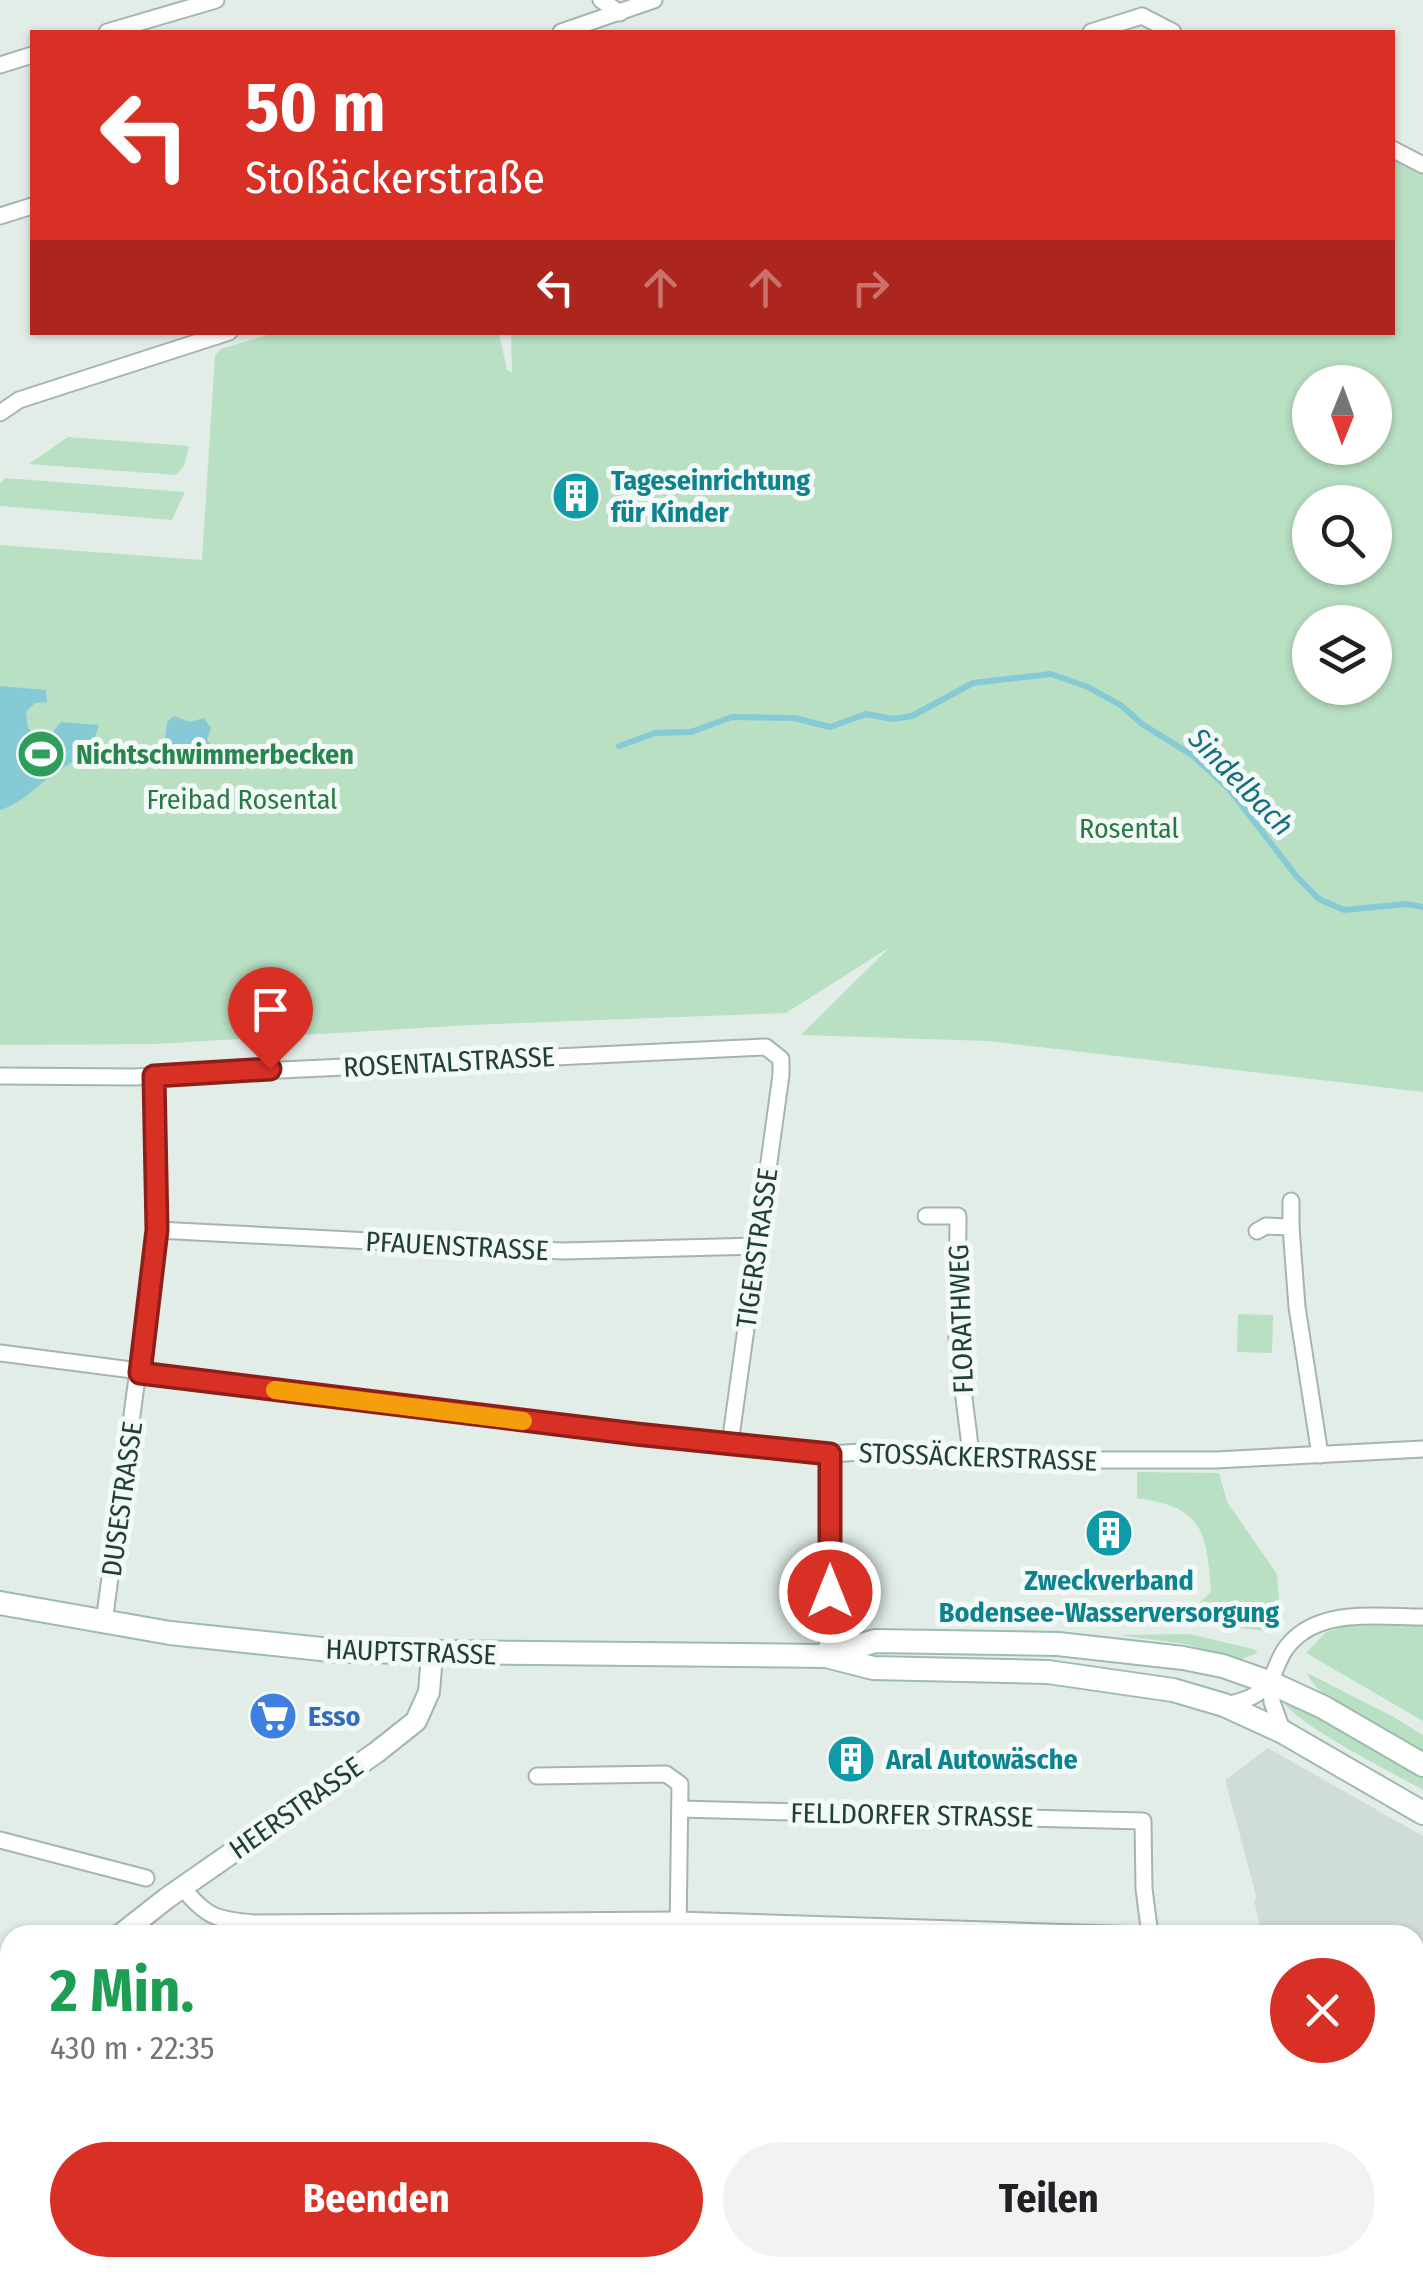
<!DOCTYPE html>
<html lang="de">
<meta charset="utf-8">
<style>
body{margin:0;font-family:"Fira Sans Condensed",sans-serif;background:#f2f2f2;color:#202124;height:100vh;display:flex;flex-direction:column;font-size:38px;white-space:nowrap}
*{box-sizing:border-box;margin:0}
p{font-size:32px;color:#757577}
.icon{flex:none;width:55px;height:55px;fill:none;stroke:currentColor;stroke-width:2;stroke-linecap:round;stroke-linejoin:round}
.map{position:relative;flex:1;overflow:hidden}
.panel{position:absolute;left:0px;top:1925px;width:1425px;height:352px;display:flex;flex-direction:column;background:#fff;border-radius:30px 30px 0 0;box-shadow:0 2px 8px #0004}
.panel>*{flex:none}
.banner{position:absolute;left:30px;top:30px;width:1365px;height:305px;border-radius:0px;box-shadow:0 2px 8px #0004;background:#d93025;color:#fff;overflow:hidden}
.needle{width:65px;rotate:181deg}
.controls{position:absolute;left:1292px;top:365px;display:grid;gap:20px}
.controls a{display:grid;place-items:center;width:100px;height:100px;border-radius:50%;background:#fff;box-shadow:0 2px 8px #0004;font-size:50px}
.pin{position:absolute;display:grid;place-items:center;width:85px;height:85px;color:#fff;margin:-102px -42px;border-radius:50% 50% 50% 0;rotate:-45deg;box-shadow:0 0 10px #0007}
.pin .icon{rotate:45deg}
.me{position:absolute;width:110px;margin:-55px;rotate:0deg;stroke-linejoin:round;filter:drop-shadow(0 0 8px #0008)}
.turn{display:flex;align-items:center;gap:35px;height:210px;padding:0 50px;font-size:45px}
.turn .icon{width:130px;height:130px;stroke-width:2.5}
.turn b{display:block;font-size:70px;line-height:85px}
.lanes{display:flex;align-items:center;height:95px;padding:0 50px;background:#0003;justify-content:center;gap:50px;direction:ltr}
.lanes .off{opacity:.35}
.round{display:grid;place-items:center;flex:none;width:105px;height:105px;border-radius:52px;background:#f2f2f2}
.head{display:flex;align-items:center;justify-content:space-between;height:170px;padding:0 50px}
h1{font-size:60px;font-weight:700;line-height:75px;color:#1e9e55}
.button{display:flex;gap:20px;margin-top:auto;padding:20px 50px}
.button a{flex:1;height:115px;border-radius:60px;background:#d93025;color:#fff;font-size:40px;font-weight:700;line-height:115px;text-align:center}
.button a+a{background:#f2f2f2;color:#202124}
.map>svg:first-child{display:block}
.built{fill:#d0ddd7}
.green{fill:#b9e0c3;fill-rule:evenodd}
.water{fill:#86cad6}
.lines{fill:none;stroke-linecap:round;stroke-linejoin:round}
.stream{stroke:#86cad6;stroke-width:6}
.minor-casing{stroke:#a4b5af;stroke-width:19}
.tertiary-casing{stroke:#a4b5af;stroke-width:24}
.secondary-casing{stroke:#9fbab0;stroke-width:26}
.minor{stroke:#fff;stroke-width:15}
.tertiary{stroke:#fff;stroke-width:20}
.secondary{stroke:#fff;stroke-width:22}
.route-casing{stroke:#8d1f18;stroke-width:25}
.route{stroke:#d93025;stroke-width:18}
.slow{stroke:#f59e0b;stroke-width:18}
.labels{text-anchor:middle;dominant-baseline:central;stroke-width:10;stroke-linejoin:round;paint-order:stroke}
.culture-label{font-size:28px;font-weight:bold;fill:#0d838f;stroke:#f3f9f6;text-anchor:start}
.leisure-label{font-size:28px;font-weight:bold;fill:#27864d;stroke:#f3f9f6;text-anchor:start}
.park-label{font-size:28px;fill:#287946;stroke:#f3f9f6}
.street-label{font-size:28px;fill:#203f37;stroke:#f3f9f6}
.shop-label{font-size:28px;font-weight:bold;fill:#366cbe;stroke:#f3f9f6;text-anchor:start}
.water-label{font-size:30px;font-style:italic;fill:#166f80;stroke:#f3f9f6}
</style>
<div class="map">
<svg width="1423" height="2277" viewBox="0 0 1423 2277">
<rect width="100%" height="100%" fill="#e2ede8"/>
<!-- built -->
<polygon class="built" points="1268,1748 1423,1836 1423,2277 1259,2277 1259,2268 1415,2268 1415,1935 1262,1935 1254,1900 1257,1899 1225,1780"/>
<!-- green -->
<g class="green">
<path d="M 1393,158 L 1423,174 L 1423,1092 L 988,1041 L 801,1035 L 890,947 L 786,1013 L 470,1025 L 155,1044 L 0,1045 L 0,545 L 202,560 L 215,355 L 221,349 L 274,333 L 499,333 L 507,370 L 512,372 L 511,332 L 1392,332 ZM 1310,382 L 1375,382 L 1375,448 L 1310,448 ZM 1310,502 L 1375,502 L 1375,568 L 1310,568 ZM 1310,622 L 1375,622 L 1375,688 L 1310,688 Z"/>
<polygon points="68,437 189,446 184,466 176,475 29,464"/>
<polygon points="6,478 185,492 172,520 0,506 0,483"/>
<polygon points="1238,1314 1273,1315 1272,1353 1237,1352"/>
<path d="M 1137,1472 L 1219,1473 L 1227,1502 L 1277,1574 L 1280,1612 L 1264,1631 L 1181,1620 L 1211,1592 C 1207,1530 1202,1507 1137,1498 Z"/>
<polygon points="1361,1621 1423,1623 1423,1721 1306,1653 1326,1632"/>
<polygon points="1189,1634 1253,1649 1258,1653 1241,1659 1185,1644 1118,1635"/>
<path d="M 1307,1673 L 1392,1716 L 1423,1735 L 1423,1751 C 1394,1735 1318,1703 1307,1673 Z"/>
<path d="M 1282,1699 L 1313,1713 L 1423,1778 L 1423,1790 C 1395,1774 1291,1722 1282,1699 Z"/>
<polygon points="0,2235 10,2238 10,2268 527,2268 528,2277 0,2277"/>
<polygon points="537,2268 820,2268 953,2274 971,2268 1256,2268 1256,2277 536,2277"/>
</g>
<!-- water -->
<g class="water">
<path d="M 0,686 L 46,690 L 47,702 L 35,703 L 26,712 L 28,728 L 37,736 L 50,735 L 61,722 L 99,725 C 96,733 94,742 89,748 C 80,759 66,765 55,773 C 35,787 24,802 0,810 Z"/>
<path d="M 174,716 L 190,722 L 204,718 L 211,728 L 207,740 L 212,746 C 199,758 179,767 163,755 L 167,722 Z"/>
</g>
<g class="lines">
<!-- stream -->
<g class="stream">
<polyline points="619,746 655,733 691,732 732,717 794,718 830,727 866,714 893,719 912,716 973,683 1051,674 1088,687 1122,706 1142,724 1192,755 1229,789 1297,877 1319,899 1344,910 1406,904 1423,907"/>
<polyline points="0,2213 10,2213"/>
<polyline points="732,2268 766,2277"/>
<polyline points="559,2277 559,2268"/>
</g>
<!-- minor casing -->
<g class="minor-casing">
<g id="minor">
<polyline points="601,0 620,13"/>
<polyline points="1142,16 1173,32"/>
<polyline points="107,32 216,0"/>
<polyline points="561,32 654,0"/>
<polyline points="1091,32 1142,16"/>
<polyline points="0,65 32,55"/>
<polyline points="1392,149 1423,165"/>
<polyline points="0,216 32,206"/>
<polyline points="0,413 19,400 229,332"/>
<polyline points="0,1076 134,1077 766,1047 781,1059 781,1075 730,1444"/>
<polyline points="1291,1201 1291,1227"/>
<polyline points="926,1216 958,1216 957,1342 971,1454"/>
<polyline points="157,1230 563,1251 758,1246"/>
<polyline points="1257,1231 1266,1226 1291,1227 1297,1307 1320,1455"/>
<polyline points="0,1353 636,1435 830,1454 876,1451 1092,1460 1216,1460 1423,1449"/>
<polyline points="104,1622 157,1230 154,1076"/>
<polyline points="826,1656 829,1627 830,1454"/>
<polyline points="1271,1683 1272,1702 1283,1732"/>
<path d="M 1225,1705 C 1289,1693 1263,1662 1300,1634 C 1333,1609 1385,1617 1423,1617"/>
<polyline points="537,1776 666,1774 680,1784 678,1935"/>
<polyline points="680,1809 1143,1821 1144,1889 1150,1935"/>
<polyline points="0,1840 146,1878"/>
<path d="M 182,1887 C 206,1917 217,1920 254,1923 L 678,1920 L 1142,1935"/>
<polyline points="0,2108 10,2111"/>
</g>
</g>
<!-- tertiary casing -->
<g class="tertiary-casing">
<g id="tertiary">
<polyline points="120,1935 167,1898 377,1752 416,1721 429,1692 432,1654"/>
<polyline points="0,2031 10,2023"/>
</g>
</g>
<!-- secondary casing -->
<g class="secondary-casing">
<g id="secondary">
<polyline points="0,1603 170,1633 340,1651 826,1656 873,1668 1048,1672 1173,1690 1224,1705 1283,1732 1423,1813"/>
<polyline points="829,1655 875,1641 1058,1644 1183,1658 1223,1666 1271,1683 1323,1707 1423,1765"/>
</g>
</g>
<!-- minor -->
<use href="#minor" class="minor"/>
<!-- tertiary -->
<use href="#tertiary" class="tertiary"/>
<!-- secondary -->
<use href="#secondary" class="secondary"/>
</g>
<g class="lines">
<!-- route casing -->
<g class="route-casing">
<polyline id="route" points="270,1069 154,1076 157,1230 140,1373 636,1434 830,1454 830,1592"/>
</g>
<!-- route -->
<use href="#route" class="route"/>
<!-- slow -->
<polyline class="slow" points="275,1390 523,1421"/>
</g>
<!-- icons -->
<defs>
<g id="building-disc" transform="scale(2.5)"><circle r="9.5" fill="#0f9aa8" stroke="#f3f9f6"/><path d="M-4-6H4V6H1V3H-1V6H-4ZM-2.5-4.3h1.7v1.8h-1.7ZM.8-4.3h1.7v1.8H.8ZM-2.5-1h1.7V.8h-1.7ZM.8-1h1.7V.8H.8Z" fill="#fff"/></g>
<g id="stadium-disc" transform="scale(2.5)"><circle r="9.5" fill="#2e9e5b" stroke="#f3f9f6"/><path d="M0-5a6.5 5 0 1 0 0 10a6.5 5 0 1 0 0-10ZM-3.5-1.8h7v3.6h-7Z" fill="#fff"/></g>
<g id="supermarket-disc" transform="scale(2.5)"><circle r="9.5" fill="#3f7fe0" stroke="#f3f9f6"/><path d="M-6-5.5h2.5l.6 2H6L4.5 2H-2.5L-4.4-4H-6ZM-1.5 3.2a1.3 1.3 0 1 0 .1 0ZM3 3.2a1.3 1.3 0 1 0 .1 0Z" fill="#fff"/></g>
</defs>
<g fill-rule="evenodd">
<use href="#building-disc" x="576" y="496"/>
<use href="#stadium-disc" x="41" y="754"/>
<use href="#building-disc" x="1109" y="1533"/>
<use href="#supermarket-disc" x="273" y="1716"/>
<use href="#building-disc" x="851" y="1759"/>
</g>
<g class="labels">
<!-- culture labels -->
<g class="culture-label">
<text x="611" y="480">Tageseinrichtung<tspan x="611" dy="32">für Kinder</tspan></text>
<text x="1109" y="1580" text-anchor="middle">Zweckverband<tspan x="1109" dy="32">Bodensee-Wasserversorgung</tspan></text>
<text x="886" y="1759">Aral Autowäsche</text>
</g>
<!-- leisure labels -->
<g class="leisure-label">
<text x="76" y="754">Nichtschwimmerbecken</text>
</g>
<!-- park labels -->
<g class="park-label">
<text x="242" y="799">Freibad Rosental</text>
<text x="1129" y="828">Rosental</text>
</g>
<!-- street labels -->
<g class="street-label">
<text transform="translate(449 1062) rotate(-3)">ROSENTALSTRASSE</text>
<text transform="translate(457 1246) rotate(3)">PFAUENSTRASSE</text>
<text transform="translate(757 1248) rotate(-82)">TIGERSTRASSE</text>
<text transform="translate(961 1319) rotate(-92)">FLORATHWEG</text>
<text transform="translate(978 1457) rotate(2)">STOSSÄCKERSTRASSE</text>
<text transform="translate(122 1499) rotate(-82)">DUSESTRASSE</text>
<text transform="translate(411 1652) rotate(2)">HAUPTSTRASSE</text>
<text transform="translate(296 1808) rotate(-35)">HEERSTRASSE</text>
<text transform="translate(912 1815) rotate(1)">FELLDORFER STRASSE</text>
</g>
<!-- shop labels -->
<g class="shop-label">
<text x="308" y="1716">Esso</text>
</g>
<!-- water labels -->
<g class="water-label">
<text transform="translate(1241 782) rotate(46)">Sindelbach</text>
</g>
</g>
</svg>
<div class="controls">
<a><svg class="needle" viewBox="-14 -14 28 28"><path d="M0-13l5 13h-10z" fill="#e53935"/><path d="M0 13l5-13h-10z" fill="#757577"/></svg></a>
<a><svg class="icon" aria-label="search" viewBox="0 0 24 24"><circle cx="10" cy="10" r="6"/><path d="M15 15l6 6"/></svg></a>
<a><svg class="icon" aria-label="layers" viewBox="0 0 24 24"><path d="M12 4l9 5-9 5-9-5zM3 14l9 5 9-5"/></svg></a>
</div>
<div class="pin" style="left:270px;top:1069px;background:#d93025"><svg class="icon" aria-label="arrive" viewBox="0 0 24 24"><path d="M6 21V4h12l-3 4 3 4H6"/></svg></div>
<svg class="me" style="left:830px;top:1592px" viewBox="-20 -20 40 40"><circle r="17" fill="#d93025" stroke="#fff" stroke-width="3"/><path d="M0-11L8 9 0 5-8 9z" fill="#fff"/></svg>
<div class="banner">
<div class="turn"><svg class="icon" aria-label="left" viewBox="0 0 24 24"><path d="M17 20v-9H6M10 6l-5 5 5 5"/></svg><div><b>50 m</b>Stoßäckerstraße</div></div>
<div class="lanes"><svg class="icon" aria-label="left" viewBox="0 0 24 24"><path d="M17 20v-9H6M10 6l-5 5 5 5"/></svg><svg class="icon off" aria-label="ahead" viewBox="0 0 24 24"><path d="M12 20V5M6 11l6-6 6 6"/></svg><svg class="icon off" aria-label="ahead" viewBox="0 0 24 24"><path d="M12 20V5M6 11l6-6 6 6"/></svg><svg class="icon off" aria-label="right" viewBox="0 0 24 24"><path d="M7 20v-9h11M14 6l5 5-5 5"/></svg></div>
</div>
<section class="panel">
<div class="head"><div><h1>2 Min.</h1><p>430 m · 22:35</p></div><a class="round" style="background:#d93025;color:#fff"><svg class="icon" aria-label="close" viewBox="0 0 24 24"><path d="M6 6l12 12M18 6L6 18"/></svg></a></div>
<div class="button"><a>Beenden</a><a>Teilen</a></div>
</section>
</div>
